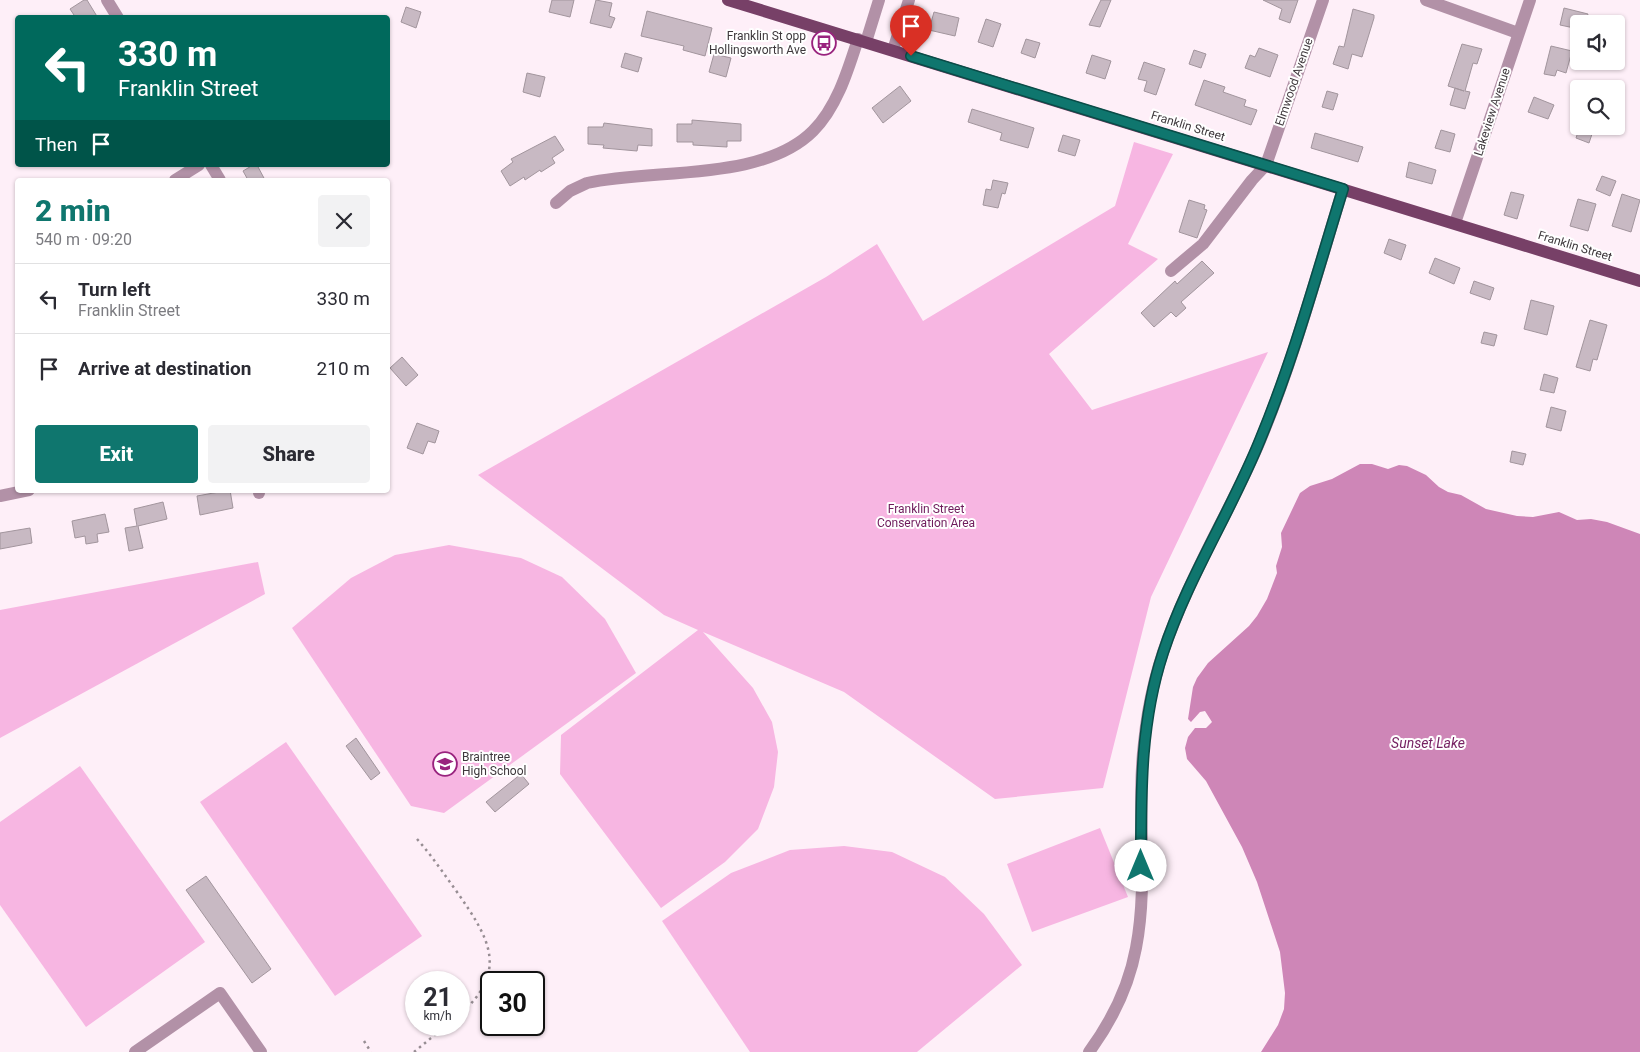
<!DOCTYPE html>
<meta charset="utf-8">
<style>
body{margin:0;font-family:Roboto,sans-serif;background:#f2f2f3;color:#2b2b33;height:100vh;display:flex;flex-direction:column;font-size:19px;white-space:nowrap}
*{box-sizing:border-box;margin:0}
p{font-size:16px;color:#7c7c81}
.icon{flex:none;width:28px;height:28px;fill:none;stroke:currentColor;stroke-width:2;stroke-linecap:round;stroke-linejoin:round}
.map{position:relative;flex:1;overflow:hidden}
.panel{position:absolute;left:15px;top:178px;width:375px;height:315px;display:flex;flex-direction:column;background:#fff;border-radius:5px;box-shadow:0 1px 4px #0004}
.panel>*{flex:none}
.guide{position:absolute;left:15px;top:15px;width:375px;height:152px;border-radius:5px;box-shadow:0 1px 4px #0004;background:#00695c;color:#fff;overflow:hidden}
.tools{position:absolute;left:1570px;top:15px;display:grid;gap:10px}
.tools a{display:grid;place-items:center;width:55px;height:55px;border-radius:5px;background:#fff;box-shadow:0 1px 4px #0004;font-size:25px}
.speed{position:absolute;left:405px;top:971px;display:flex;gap:10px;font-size:25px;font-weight:700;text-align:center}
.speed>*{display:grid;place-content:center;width:65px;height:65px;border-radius:50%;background:#fff;box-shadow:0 1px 4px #0004;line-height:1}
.speed small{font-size:12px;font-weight:400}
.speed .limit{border:2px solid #111;border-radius:8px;background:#fff;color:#111}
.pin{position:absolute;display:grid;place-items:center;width:42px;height:42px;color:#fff;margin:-51px -21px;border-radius:50% 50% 50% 0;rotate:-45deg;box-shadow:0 0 5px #0007}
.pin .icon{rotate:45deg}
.me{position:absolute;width:55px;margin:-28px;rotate:0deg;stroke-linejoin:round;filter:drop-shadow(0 0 4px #0008)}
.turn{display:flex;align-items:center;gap:18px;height:105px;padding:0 20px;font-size:22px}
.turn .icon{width:65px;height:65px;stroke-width:2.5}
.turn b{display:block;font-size:35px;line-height:42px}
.then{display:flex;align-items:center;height:48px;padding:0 20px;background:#0003;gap:10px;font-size:19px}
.round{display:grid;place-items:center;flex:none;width:52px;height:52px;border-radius:5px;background:#f2f2f3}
.headline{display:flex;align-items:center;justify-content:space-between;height:85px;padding:0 20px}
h1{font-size:30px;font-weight:800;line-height:38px;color:#0f766e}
.action{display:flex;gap:10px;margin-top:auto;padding:10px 20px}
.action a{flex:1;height:58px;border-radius:5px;background:#0f766e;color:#fff;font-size:20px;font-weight:800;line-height:58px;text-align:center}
.action a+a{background:#f2f2f3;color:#2b2b33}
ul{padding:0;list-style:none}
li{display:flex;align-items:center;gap:15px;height:70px;padding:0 20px;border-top:1px solid #e1e1e2}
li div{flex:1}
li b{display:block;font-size:19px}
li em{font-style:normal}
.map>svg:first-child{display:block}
.green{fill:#f7b6e2}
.water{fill:#ce86b7}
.building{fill:#c8b9c3;stroke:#a2959d}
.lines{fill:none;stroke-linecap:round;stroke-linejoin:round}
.path{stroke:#978d93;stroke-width:2.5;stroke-dasharray:2.5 4;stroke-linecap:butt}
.minor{stroke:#b291a7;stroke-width:12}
.major{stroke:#774067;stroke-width:12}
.route-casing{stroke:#0a4d48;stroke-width:12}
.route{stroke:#0f766e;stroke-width:9}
.labels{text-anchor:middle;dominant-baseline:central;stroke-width:4;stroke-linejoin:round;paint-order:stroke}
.poi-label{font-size:12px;fill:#3e383c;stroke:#fff;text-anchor:end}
.street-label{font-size:12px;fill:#3e383c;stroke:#fff}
.park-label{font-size:12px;fill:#6f1b5c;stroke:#fff}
.water-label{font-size:14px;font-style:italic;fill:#772363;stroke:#fff}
</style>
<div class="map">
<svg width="1640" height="1052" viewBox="0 0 1640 1052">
<rect width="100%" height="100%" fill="#feeff8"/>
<!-- green -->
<g class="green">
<polygon points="1134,142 1173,154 1128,244 1158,259 1049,354 1092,410 1268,352 1151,597 1103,788 995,799 844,692 703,632 753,688 772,722 778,752 774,787 758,829 725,862 661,908 560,774 561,735 698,630 664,615 478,475 826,277 877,244 923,321 1115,206"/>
<polygon points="449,545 521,558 562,577 605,619 636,673 444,813 411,806 292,628 351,578 395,555"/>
<polygon points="258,562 265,594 0,738 0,610"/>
<polygon points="286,742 422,936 335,996 200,802"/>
<polygon points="80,766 205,942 86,1027 0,905 0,822"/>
<polygon points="1100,828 1128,897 1032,932 1007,864"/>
<polygon points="844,846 892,852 945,877 984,914 1022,965 917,1052 750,1052 662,921 731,873 790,850"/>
</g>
<!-- water -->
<polygon class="water" points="1360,464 1372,464 1388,469 1399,465 1407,466 1426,475 1439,487 1448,492 1461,495 1486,509 1517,516 1533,517 1559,512 1577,520 1591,519 1607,522 1640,534 1640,1052 1261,1052 1278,1025 1284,1009 1285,993 1280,952 1257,882 1242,847 1206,781 1187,759 1185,748 1188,737 1195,728 1206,728 1212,722 1205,711 1200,712 1191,722 1188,719 1193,687 1197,678 1208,663 1249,626 1257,616 1267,599 1277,573 1276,566 1282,547 1281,533 1300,493 1310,486 1332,479"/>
<!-- building -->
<g class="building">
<polygon points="84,0 87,0 98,18 76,18 70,9"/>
<polygon points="552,0 574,0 570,17 549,12"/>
<polygon points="596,0 612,3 609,16 615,18 611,28 590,23"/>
<polygon points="1101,0 1111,0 1100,27 1089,25"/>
<polygon points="1263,0 1298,0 1290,23 1279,19 1282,9"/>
<polygon points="406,7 421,12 416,28 401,22"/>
<polygon points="1564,8 1588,14 1585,24 1579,24 1579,29 1560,25"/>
<polygon points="1353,9 1374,15 1374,18 1362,57 1352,54 1348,69 1333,64 1339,46 1344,47"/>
<polygon points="647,11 712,28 705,56 683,50 684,46 641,36"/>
<polygon points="934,12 959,18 955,36 929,30"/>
<polygon points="986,19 1001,24 993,47 978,42"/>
<polygon points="1026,39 1040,43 1035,58 1021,53"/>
<polygon points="1462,44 1482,49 1477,64 1473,63 1465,91 1470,92 1465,109 1450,105 1455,88 1464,91 1448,86"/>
<polygon points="1551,46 1572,51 1566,73 1557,70 1555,76 1544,74"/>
<polygon points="1259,48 1278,55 1270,77 1245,68 1250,55 1255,57"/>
<polygon points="1194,50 1206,54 1201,68 1189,64"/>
<polygon points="625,53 642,58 638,72 621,67"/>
<polygon points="714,54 731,58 726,77 709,72"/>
<polygon points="1092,55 1111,61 1105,79 1086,73"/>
<polygon points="1144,62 1165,69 1156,95 1144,91 1147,81 1138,79"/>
<polygon points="527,73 545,77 540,97 523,92"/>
<polygon points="1204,80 1225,87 1223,92 1246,100 1244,106 1257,110 1251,125 1195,105"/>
<polygon points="900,86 911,101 883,123 872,108"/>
<polygon points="1327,91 1338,94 1333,110 1322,107"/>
<polygon points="1534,97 1554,105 1548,119 1528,112"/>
<polygon points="972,109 1034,128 1028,148 1000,140 1002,133 968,122"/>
<polygon points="692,120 741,124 741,141 727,141 727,147 693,145 693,142 677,142 677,124 692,124"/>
<polygon points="604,123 652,129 652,146 638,145 637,151 603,148 604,145 588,144 588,127 603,127"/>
<polygon points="1580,126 1593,131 1589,143 1576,138"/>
<polygon points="1441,130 1455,134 1450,152 1435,148"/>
<polygon points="1315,133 1363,147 1358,162 1311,148"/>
<polygon points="1063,135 1080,140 1075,156 1058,151"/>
<polygon points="555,136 564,150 552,158 555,163 541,172 540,170 525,180 524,177 510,186 501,171 513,162 511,159"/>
<polygon points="1409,162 1436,170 1432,184 1406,177"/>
<polygon points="253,165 257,165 265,180 248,180 243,171"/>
<polygon points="1602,176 1616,181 1610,196 1596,190"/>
<polygon points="993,180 1008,183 1005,194 1002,193 998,208 983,205 986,189 991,190"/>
<polygon points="1511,192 1524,195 1517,219 1504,215"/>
<polygon points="1622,194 1640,200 1631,232 1612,226"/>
<polygon points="1578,199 1596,204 1588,231 1570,226"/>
<polygon points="1189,200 1205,205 1204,209 1207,210 1197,238 1179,232"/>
<polygon points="1389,239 1406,245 1401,260 1384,253"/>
<polygon points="1435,258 1460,268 1454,284 1429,273"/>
<polygon points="1202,261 1214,273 1181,302 1186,308 1176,317 1171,312 1154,327 1141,313 1175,281 1177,284"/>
<polygon points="1474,281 1494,288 1490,300 1470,293"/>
<polygon points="1531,300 1554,306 1547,335 1524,329"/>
<polygon points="1590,320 1607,325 1597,360 1593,359 1590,371 1576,367"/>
<polygon points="1484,332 1497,335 1494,346 1481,343"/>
<polygon points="402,357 418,375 406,386 390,368"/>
<polygon points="1544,374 1558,378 1554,393 1540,390"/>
<polygon points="1551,407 1566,411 1561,431 1546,427"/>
<polygon points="417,423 439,431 435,443 428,441 423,454 407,448"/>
<polygon points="1512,451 1526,454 1523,465 1510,462"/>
<polygon points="230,490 233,508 200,515 197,496"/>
<polygon points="163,502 167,519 138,526 143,548 129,551 125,528 137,526 134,509"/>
<polygon points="105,514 109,532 97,534 98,542 86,544 85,536 75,538 72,521"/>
<polygon points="30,528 32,543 0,549 0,533"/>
<polygon points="356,738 380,773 371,780 346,746"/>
<polygon points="521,774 529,784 495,812 486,802"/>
<polygon points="206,876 271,969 252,983 186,890"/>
</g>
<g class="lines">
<!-- path -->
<g class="path">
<path d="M 417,839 C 432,856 444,874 457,892 C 489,938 510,971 459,1015"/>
<polyline points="364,1041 371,1052"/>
<polyline points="414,1052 447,1025"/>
</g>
<!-- minor -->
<g class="minor">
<polyline points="107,0 118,18"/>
<polyline points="1426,0 1518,33"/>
<polyline points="866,42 879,0"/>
<polyline points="893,50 909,0"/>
<polyline points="211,165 220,180"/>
<polyline points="175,180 199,165"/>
<path d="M 556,203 L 570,191 L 587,183 C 654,168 762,182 813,131 C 837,107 848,70 858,39"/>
<polyline points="1455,223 1530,0"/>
<polyline points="1171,271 1203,244 1252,180 1266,165 1323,0"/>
<polyline points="259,490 259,493"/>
<polyline points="0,496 29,490"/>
<polyline points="135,1052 220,993 261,1052"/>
<path d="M 1089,1052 C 1111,1022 1129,986 1136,948 C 1149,881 1136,811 1144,743 C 1148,702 1158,661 1174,623 C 1198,561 1234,503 1260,441 C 1294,359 1317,273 1343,189"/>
</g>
<!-- major -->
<polyline class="major" points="728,0 1640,281"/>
</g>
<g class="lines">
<!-- route casing -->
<g class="route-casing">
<path id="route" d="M 911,56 L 1343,189 C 1317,273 1294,358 1260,440 C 1231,512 1187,579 1163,653 C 1140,723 1141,793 1141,866"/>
</g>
<!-- route -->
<use href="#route" class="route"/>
</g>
<!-- icons -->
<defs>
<g id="bus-ring" transform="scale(1.25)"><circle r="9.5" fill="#fff" stroke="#99237e" stroke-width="1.5"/><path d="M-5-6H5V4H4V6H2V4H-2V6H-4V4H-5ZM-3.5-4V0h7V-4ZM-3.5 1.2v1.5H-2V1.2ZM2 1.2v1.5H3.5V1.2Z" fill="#99237e"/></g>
<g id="school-ring" transform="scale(1.25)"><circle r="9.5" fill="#fff" stroke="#99237e" stroke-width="1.5"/><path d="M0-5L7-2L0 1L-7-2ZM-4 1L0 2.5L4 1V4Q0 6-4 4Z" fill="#99237e"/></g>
</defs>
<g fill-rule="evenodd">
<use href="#bus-ring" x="824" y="43"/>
<use href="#school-ring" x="445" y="764"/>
</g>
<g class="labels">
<!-- poi labels -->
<g class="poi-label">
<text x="806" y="36">Franklin St opp<tspan x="806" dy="14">Hollingsworth Ave</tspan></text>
<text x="462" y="757" text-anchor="start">Braintree<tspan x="462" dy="14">High School</tspan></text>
</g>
<!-- street labels -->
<g class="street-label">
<text transform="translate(1294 82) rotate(-71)">Elmwood Avenue</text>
<text transform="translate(1492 112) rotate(-72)">Lakeview Avenue</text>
<text transform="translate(1188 126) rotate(17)">Franklin Street</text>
<text transform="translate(1575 246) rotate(17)">Franklin Street</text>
</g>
<!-- park labels -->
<g class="park-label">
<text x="926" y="509">Franklin Street<tspan x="926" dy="14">Conservation Area</tspan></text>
</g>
<!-- water labels -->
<g class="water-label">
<text x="1428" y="743">Sunset Lake</text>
</g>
</g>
</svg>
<div class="tools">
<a><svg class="icon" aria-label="sound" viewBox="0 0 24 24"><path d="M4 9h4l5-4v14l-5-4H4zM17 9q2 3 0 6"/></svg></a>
<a><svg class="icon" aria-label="search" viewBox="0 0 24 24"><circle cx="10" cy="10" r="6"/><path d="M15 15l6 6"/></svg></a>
</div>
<div class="speed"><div>21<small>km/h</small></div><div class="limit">30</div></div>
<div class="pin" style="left:911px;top:56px;background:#d93025"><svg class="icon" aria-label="arrive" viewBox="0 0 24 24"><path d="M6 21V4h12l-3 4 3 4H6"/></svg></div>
<svg class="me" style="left:1141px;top:866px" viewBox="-20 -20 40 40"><circle r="19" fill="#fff"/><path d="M0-13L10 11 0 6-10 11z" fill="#0f766e"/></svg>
<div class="guide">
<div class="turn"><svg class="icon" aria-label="left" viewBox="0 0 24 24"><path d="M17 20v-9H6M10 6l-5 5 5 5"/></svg><div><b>330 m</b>Franklin Street</div></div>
<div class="then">Then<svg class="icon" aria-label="arrive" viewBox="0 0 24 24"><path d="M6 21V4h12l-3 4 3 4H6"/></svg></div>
</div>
<section class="panel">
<div class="headline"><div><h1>2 min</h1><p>540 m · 09:20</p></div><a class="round"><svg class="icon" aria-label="close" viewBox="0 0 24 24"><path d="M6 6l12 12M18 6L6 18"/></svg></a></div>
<ul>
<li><svg class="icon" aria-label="left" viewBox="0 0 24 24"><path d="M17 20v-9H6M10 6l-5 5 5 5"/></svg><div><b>Turn left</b><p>Franklin Street</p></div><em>330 m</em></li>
<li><svg class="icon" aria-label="arrive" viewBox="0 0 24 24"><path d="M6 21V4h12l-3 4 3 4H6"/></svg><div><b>Arrive at destination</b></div><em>210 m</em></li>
</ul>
<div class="action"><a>Exit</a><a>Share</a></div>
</section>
</div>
